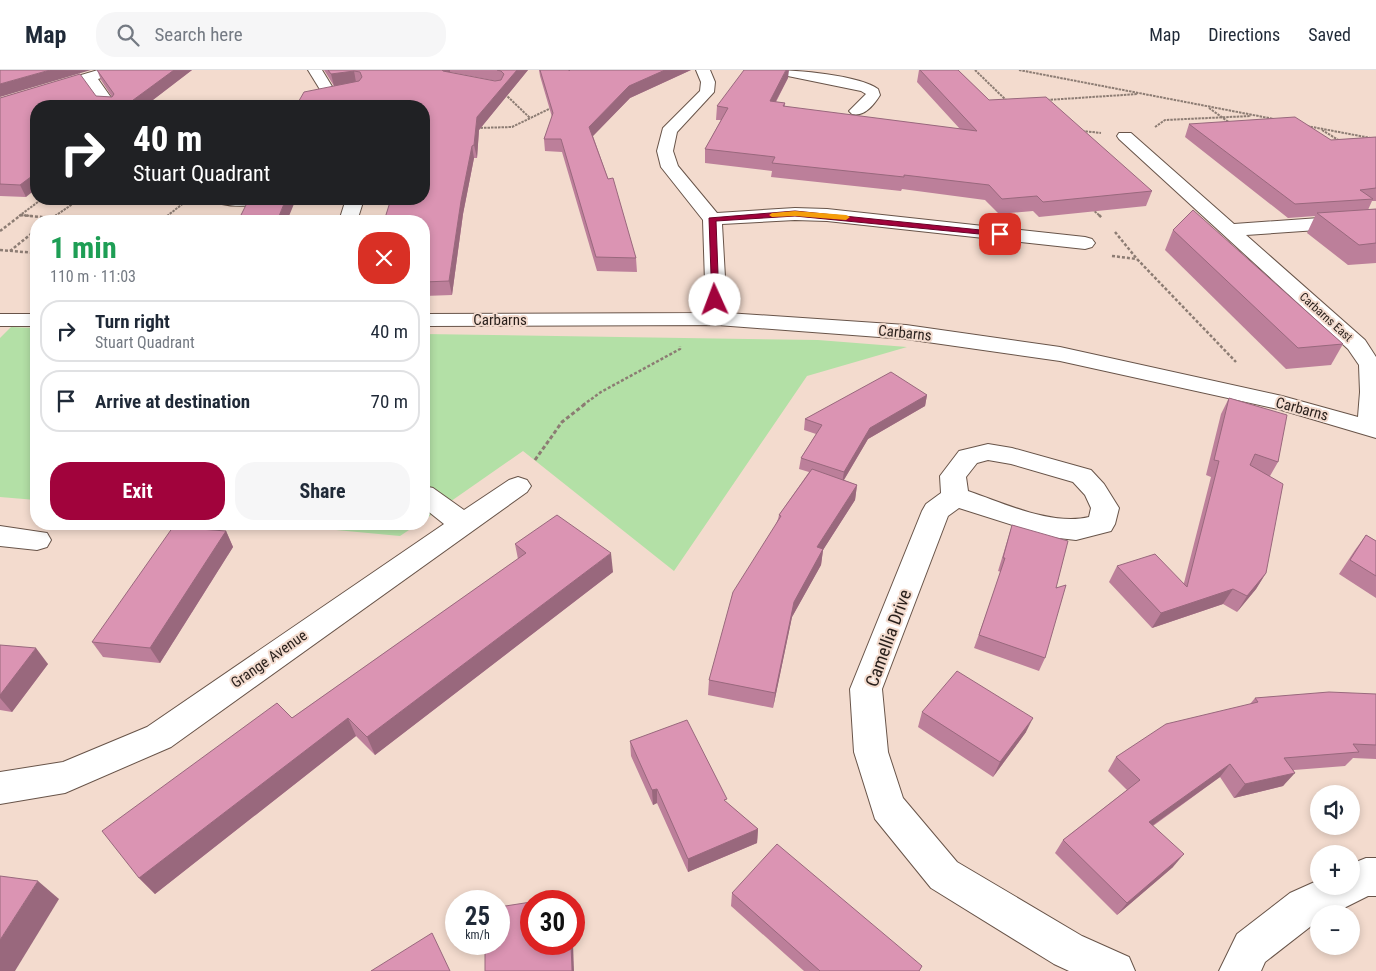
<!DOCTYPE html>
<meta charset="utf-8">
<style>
body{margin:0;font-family:"Roboto Condensed",sans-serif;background:#f6f6f7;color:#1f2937;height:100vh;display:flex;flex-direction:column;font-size:19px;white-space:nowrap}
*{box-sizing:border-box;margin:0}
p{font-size:16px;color:#747a83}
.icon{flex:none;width:28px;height:28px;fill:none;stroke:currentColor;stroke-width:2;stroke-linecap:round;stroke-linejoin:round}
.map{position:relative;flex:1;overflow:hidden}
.details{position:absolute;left:30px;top:145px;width:400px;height:315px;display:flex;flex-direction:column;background:#fff;border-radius:20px;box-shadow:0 2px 8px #0003}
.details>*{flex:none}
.guide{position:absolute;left:30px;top:30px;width:400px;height:105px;border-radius:20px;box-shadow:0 2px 8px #0003;background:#202124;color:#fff;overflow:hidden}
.buttons{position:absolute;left:1310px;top:715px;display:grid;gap:10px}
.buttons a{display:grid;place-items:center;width:50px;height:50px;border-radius:50%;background:#fff;box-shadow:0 2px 8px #0003;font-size:25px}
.speed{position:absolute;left:445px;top:820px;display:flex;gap:10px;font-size:25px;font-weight:700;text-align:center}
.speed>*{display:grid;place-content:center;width:65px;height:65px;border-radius:50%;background:#fff;box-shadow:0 2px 8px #0003;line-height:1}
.speed small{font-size:12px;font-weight:400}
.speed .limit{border:8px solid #d22;background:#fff;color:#111}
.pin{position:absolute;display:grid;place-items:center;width:42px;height:42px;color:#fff;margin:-21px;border-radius:10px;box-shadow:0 2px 8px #0006}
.me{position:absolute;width:55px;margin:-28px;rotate:358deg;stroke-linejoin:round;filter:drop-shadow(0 0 4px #0008)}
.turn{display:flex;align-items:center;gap:18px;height:105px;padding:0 20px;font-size:22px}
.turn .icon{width:65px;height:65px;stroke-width:2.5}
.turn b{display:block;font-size:35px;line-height:42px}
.round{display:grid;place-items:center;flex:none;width:52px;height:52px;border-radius:20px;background:#f6f6f7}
.overview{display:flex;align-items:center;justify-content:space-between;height:85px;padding:0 20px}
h1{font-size:30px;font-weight:700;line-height:38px;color:#1e9e55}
.cta{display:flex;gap:10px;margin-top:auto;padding:10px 20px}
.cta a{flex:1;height:58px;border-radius:20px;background:#a1033c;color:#fff;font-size:20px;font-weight:700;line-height:58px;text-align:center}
.cta a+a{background:#f6f6f7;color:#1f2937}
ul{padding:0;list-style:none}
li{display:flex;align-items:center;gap:15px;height:62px;margin:0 10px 8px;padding:0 10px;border:2px solid #e0e1e3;border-radius:20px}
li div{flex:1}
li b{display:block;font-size:19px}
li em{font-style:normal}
header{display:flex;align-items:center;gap:30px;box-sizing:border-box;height:70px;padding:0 25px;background:#fff;border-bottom:1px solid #e0e1e3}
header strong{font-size:24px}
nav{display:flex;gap:28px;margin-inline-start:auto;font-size:18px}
.search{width:350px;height:45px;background:#f6f6f7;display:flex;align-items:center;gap:12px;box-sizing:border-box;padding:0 18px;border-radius:20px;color:#747a83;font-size:19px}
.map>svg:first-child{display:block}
.green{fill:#b3e0a6}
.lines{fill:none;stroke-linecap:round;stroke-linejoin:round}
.minor-casing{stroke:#685449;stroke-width:2}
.path-far2{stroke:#8c7c73;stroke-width:2;stroke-dasharray:2.5 1;stroke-linecap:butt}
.path-far1{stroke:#8c7c73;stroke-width:2.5;stroke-dasharray:3 2;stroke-linecap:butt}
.path{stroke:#8c7c73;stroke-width:3;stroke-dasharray:4 2.5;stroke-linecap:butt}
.minor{fill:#fff;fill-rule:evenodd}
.wall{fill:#bc7f9a;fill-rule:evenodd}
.shaded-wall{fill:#99687d}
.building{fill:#db94b3;stroke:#99687d}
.route{fill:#a1033c;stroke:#690227}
.slow{fill:#f59e0b}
.labels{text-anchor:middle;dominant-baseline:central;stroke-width:4;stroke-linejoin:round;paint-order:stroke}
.far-street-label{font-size:12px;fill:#281f1b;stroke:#f3dbce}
.street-label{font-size:15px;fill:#281f1b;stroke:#f3dbce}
.near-street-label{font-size:18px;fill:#281f1b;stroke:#f3dbce}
</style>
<header>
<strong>Map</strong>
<div class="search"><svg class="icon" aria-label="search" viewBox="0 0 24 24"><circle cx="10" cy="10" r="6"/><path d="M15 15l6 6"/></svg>Search here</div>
<nav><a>Map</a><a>Directions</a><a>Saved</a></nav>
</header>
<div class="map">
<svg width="1376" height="901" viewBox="0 0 1376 901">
<rect width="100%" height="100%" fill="#f3dbce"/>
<!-- green -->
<g class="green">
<polygon points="11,257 36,258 36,430 0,427 0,268"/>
<polygon points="424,264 818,270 907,277 807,306 674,501 523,381 424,450"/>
<polygon points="272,454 418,454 400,466"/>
</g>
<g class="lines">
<!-- minor casing -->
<g class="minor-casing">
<g id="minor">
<polygon points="98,0 120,0 118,3 98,9 117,36 102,36 86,13 0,39 0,29"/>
<polygon points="308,0 322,0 336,23 334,26 324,26"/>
<polygon points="696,0 710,0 715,12 714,22 677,62 673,81 678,96 717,143 795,138 827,139 1085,167 1092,169 1095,173 1092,177 1085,179 827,151 795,150 722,154 727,243 906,255 1060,277 1282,326 1358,347 1360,322 1359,295 1348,279 1119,69 1117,66 1119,63 1131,63 1234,154 1376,144 1376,156 1246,165 1365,270 1376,287 1376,368 1278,339 1060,291 906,269 717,255 424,256 424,244 706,243 703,150 661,97 657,81 663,58 700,21 701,12"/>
<path d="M 771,0 C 796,0 859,5 878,19 L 880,25 C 874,35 864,47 852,44 L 849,41 L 866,24 L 861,21 L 778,4 L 773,3 Z"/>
<path d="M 220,129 L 269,129 L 266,133 C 253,136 235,137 222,134 Z"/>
<polygon points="346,129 364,129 357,151 339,151"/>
<rect x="0" y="244" width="36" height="12"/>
<path d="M 988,374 L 1012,378 L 1091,400 L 1104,414 L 1119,438 L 1115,454 L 1111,461 L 1076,470 L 1050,467 L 959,438 L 948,446 L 882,619 L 888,682 L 903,728 L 957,792 L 1082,866 L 1129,887 L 1135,901 L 1069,901 L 1054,894 L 931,818 L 875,749 L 854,682 L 850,619 L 922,441 L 926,434 L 941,423 L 940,406 L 959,381 ZM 988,390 L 1011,394 L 1073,412 L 1085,425 L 1091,438 L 1089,447 C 1052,456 1003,433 968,421 L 966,407 L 977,393 Z"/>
<polygon points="518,407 527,410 531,416 527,422 171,677 65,723 0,734 0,702 63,692 147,657 444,454 424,438 424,416 433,418 464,440 509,410"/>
<polygon points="0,456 47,463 51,470 47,477 37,480 0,476"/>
<polygon points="1366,788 1376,788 1376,826 1368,826 1332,844 1319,844 1319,850 1265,892 1261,901 1219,901 1237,864 1290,823 1319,810 1319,816 1351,816 1351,794"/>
</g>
</g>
<!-- path-far2 -->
<g class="path-far2">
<polyline points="975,0 1007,31"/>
<polyline points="1019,0 1274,49"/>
<polyline points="505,24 530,48"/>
<polyline points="1047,30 1138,24"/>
<polyline points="1209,38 1230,53"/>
<polyline points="1307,56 1376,69"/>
<polyline points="1155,57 1165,50 1251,46"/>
<polyline points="477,58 512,57 551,38"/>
<polyline points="1322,60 1340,71"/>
<polyline points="1082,61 1101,63"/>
<polyline points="184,132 202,132"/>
<polyline points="1092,139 1100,146"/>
<polyline points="20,145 33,146"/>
<polyline points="19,146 42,129"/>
<polyline points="55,146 80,129"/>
<polyline points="167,146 189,129"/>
</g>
<!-- path-far1 -->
<g class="path-far1">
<polyline points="20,145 52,148 57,145"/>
<polyline points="1099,145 1102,148"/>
<polyline points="161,151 169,145"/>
<polyline points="0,161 21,145"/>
<polyline points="1115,162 1137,189 1236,292"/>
<polyline points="0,180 36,183"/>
<polyline points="10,181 36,160"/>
<polyline points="1112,186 1137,189"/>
<polyline points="583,335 601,322 680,279 680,276"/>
</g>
<!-- path -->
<polyline class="path" points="535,390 562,352 585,334"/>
<!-- minor -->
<use href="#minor" class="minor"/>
</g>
<!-- wall -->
<g class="wall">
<polygon points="97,0 192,0 145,36 36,36 26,127 0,126 0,28 96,26 112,27 101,10"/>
<path d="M 324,0 L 528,0 L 479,60 L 477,88 L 474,88 L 463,144 L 452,225 L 424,226 L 424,36 L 334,16 ZM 449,2 L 450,2 L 496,11 L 495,11 Z"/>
<polygon points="539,0 691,0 630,28 593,66 636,188 637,202 597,201 562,82 545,81 544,69 552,47 540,6"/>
<polygon points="919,0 958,0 989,30 1152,121 1146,136 1039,147 1033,141 999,144 985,130 902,119 901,121 771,107 772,101 705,93 705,79 721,50 716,50 717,36 788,8 776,32 785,33 785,37 960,59 917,12"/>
<polygon points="1189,54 1331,70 1376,67 1376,131 1372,131 1368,140 1376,139 1376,193 1348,195 1307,163 1315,146 1288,148 1185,67"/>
<polygon points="1173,160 1343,274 1331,295 1286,299 1165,180"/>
<polygon points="927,325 925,336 868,369 844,410 857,415 855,430 823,480 821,495 792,547 773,638 708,625 709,610 778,449 779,445 809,402 799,399 801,388 816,364 804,360 805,349"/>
<polygon points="1229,328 1278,392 1270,406 1266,503 1256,519 1237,542 1223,534 1152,558 1109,512 1117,496 1184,513 1211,407 1206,405 1221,344"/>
<polygon points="1012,455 1056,518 1045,588 1039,601 974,578 1001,502 998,501"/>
<polygon points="226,461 233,477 160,593 103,587 92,572"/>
<polygon points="1366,465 1376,471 1376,528 1339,504 1355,480"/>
<polygon points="515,474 613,502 375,685 356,666 155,824 139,808 292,648 518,489"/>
<polygon points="0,575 48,594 12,642 0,640"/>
<polygon points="1376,624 1376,689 1353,688 1345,696 1294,700 1283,716 1234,728 1220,707 1153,756 1173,797 1117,845 1055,783 1063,770 1127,720 1108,701 1116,687 1250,634 1255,628"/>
<polygon points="922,642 1026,662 993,707 918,657"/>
<polygon points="630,671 727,733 758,759 757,773 688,802 657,733 653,735 631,686"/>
<polygon points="732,823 920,901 804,901 731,836"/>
</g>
<!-- shaded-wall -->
<g class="shaded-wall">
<polygon points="50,0 91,0 0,27 0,14"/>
<polygon points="174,0 192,0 145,36 125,36"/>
<polygon points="440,0 450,0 450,2 445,3"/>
<polygon points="517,0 528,0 479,60 477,88 474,75 477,47"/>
<polygon points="665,0 691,0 630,28 590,69 589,57 629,16"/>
<polygon points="786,0 789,0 788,8 769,44 770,31"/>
<polygon points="354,1 356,12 334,16 331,4"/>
<polygon points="472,76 474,88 463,144 452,225 449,211 461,131"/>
<polygon points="36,103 36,119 26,127 20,115"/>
<polygon points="286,129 296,129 287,151 277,151"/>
<polygon points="927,325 925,336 868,369 842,413 844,402 870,358"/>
<polygon points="857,415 855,430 823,480 821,495 792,547 773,638 775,623 794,532 817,477"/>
<polygon points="226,461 233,477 160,593 150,578"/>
<polygon points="611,483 613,502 375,685 367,667"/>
<polygon points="1266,503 1256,519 1237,542 1247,526"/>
<polygon points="1233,519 1223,534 1152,558 1161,543"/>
<polygon points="36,578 48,594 12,642 0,628 0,625"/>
<polygon points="348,648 356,666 155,824 139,808"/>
<polygon points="1033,648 1026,662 993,707 1000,692"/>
<polygon points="1230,694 1220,707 1139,765 1149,752"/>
<polygon points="1295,703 1283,716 1234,728 1245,714"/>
<polygon points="657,719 657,733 653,735 652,720"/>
<polygon points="758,759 757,773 688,802 688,789"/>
<polygon points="1184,784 1173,797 1117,845 1127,833"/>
<polygon points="38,811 59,829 15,901 0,901 0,870"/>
<polygon points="571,874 573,874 574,901 572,901"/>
</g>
<!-- building -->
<g class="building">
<polygon points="0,0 50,0 0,14"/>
<polygon points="97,0 174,0 125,36 36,36 36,103 20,115 0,114 0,28 80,4 96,26 112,27 114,24"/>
<polygon points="328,0 442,0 443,1 495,11 501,10 504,4 501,1 497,0 517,0 477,47 474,75 472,76 461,131 449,211 424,212 424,151 384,151 391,129 424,129 424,36 296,36 304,22 359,11 362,7 360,2 354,1 331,4"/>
<polygon points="540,0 569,0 569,1 570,0 665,0 629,16 589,57 608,109 613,108 636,188 596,187 561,69 544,69 553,43"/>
<polygon points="744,0 786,0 770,31 785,33 783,36 977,61 920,0 958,0 989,30 1046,27 1152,121 1043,132 1037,126 1002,129 989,115 904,105 904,107 772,93 775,87 705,79 728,38 717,36"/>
<polygon points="1295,47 1331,70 1376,67 1376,118 1360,120 1373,129 1295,134 1189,54"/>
<polygon points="249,129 286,129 277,151 238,151"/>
<polygon points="1376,139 1376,173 1359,175 1317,143"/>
<polygon points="1193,140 1343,274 1298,278 1173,160"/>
<polygon points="891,302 927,325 870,358 844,402 801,388 822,355 805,349"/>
<polygon points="1229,328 1287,345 1278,392 1255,384 1250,395 1283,414 1266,503 1247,526 1233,519 1161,543 1117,496 1155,484 1187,517 1219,391 1214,390"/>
<polygon points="812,399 857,415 817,477 823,479 794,532 775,623 709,610 733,522 781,446 779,445"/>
<polygon points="557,445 611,483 367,667 348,648 139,808 102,761 277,633 292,648 526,483 515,474"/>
<polygon points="1012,455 1068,471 1056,518 1066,515 1045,588 979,565 1005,488 1003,488"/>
<polygon points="173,457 226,461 150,578 92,572"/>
<polygon points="1366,465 1376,471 1376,506 1350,490"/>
<polygon points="0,575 36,578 0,625"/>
<polygon points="957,601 1033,648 1000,692 922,642"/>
<polygon points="1329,622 1376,624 1376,675 1353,674 1359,682 1284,688 1295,703 1245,714 1230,694 1149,752 1184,784 1127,833 1063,770 1140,710 1116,687 1166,654 1258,632 1255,628"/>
<polygon points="687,650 727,729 724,730 758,759 688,789 657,719 652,720 630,671"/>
<polygon points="777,774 922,896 919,901 820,901 732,823"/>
<polygon points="0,806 38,811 0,870"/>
<polygon points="568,826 568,831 533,831"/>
<polygon points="531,832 531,874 571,874 572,901 485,901 485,874 499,874 499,837"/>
<polygon points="432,863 450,901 371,901"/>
</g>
<!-- route -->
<polygon class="route" points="795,141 1000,162 1004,164 1000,166 795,146 716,151 719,230 712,232 709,148"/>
<!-- slow -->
<polygon class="slow" points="795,141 846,145 850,147 846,150 795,146 772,147 769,145 772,143"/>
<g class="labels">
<!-- far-street labels -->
<g class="far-street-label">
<text transform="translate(1326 247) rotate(42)">Carbarns East</text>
</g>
<!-- street labels -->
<g class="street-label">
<text x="500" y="250">Carbarns</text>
<text transform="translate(905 263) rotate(6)">Carbarns</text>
<text transform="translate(1302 339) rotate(15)">Carbarns</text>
<text transform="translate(269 589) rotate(-35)">Grange Avenue</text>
</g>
<!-- near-street labels -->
<g class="near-street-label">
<text transform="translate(888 568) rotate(-70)">Camellia Drive</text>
</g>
</g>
</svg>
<div class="buttons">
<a><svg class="icon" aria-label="sound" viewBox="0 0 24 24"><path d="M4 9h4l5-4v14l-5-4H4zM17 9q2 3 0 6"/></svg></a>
<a>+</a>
<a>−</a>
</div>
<div class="speed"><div>25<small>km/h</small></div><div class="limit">30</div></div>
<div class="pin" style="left:1000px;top:164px;background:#d93025"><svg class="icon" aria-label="arrive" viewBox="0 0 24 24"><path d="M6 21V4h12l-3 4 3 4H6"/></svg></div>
<svg class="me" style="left:715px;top:230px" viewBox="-20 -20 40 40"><circle r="19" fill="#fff"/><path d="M0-13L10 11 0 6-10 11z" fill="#a1033c"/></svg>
<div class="guide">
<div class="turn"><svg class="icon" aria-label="right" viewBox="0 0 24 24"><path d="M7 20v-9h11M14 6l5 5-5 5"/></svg><div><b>40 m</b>Stuart Quadrant</div></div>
</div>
<section class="details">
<div class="overview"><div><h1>1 min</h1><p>110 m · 11:03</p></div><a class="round" style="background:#d93025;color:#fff"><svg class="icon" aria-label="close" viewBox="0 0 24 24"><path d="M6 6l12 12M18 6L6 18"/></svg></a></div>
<ul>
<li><svg class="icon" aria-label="right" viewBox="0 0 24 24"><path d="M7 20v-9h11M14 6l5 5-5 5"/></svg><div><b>Turn right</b><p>Stuart Quadrant</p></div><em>40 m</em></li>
<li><svg class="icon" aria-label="arrive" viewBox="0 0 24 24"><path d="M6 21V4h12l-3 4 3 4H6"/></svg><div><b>Arrive at destination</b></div><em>70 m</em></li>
</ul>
<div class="cta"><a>Exit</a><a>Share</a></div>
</section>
</div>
